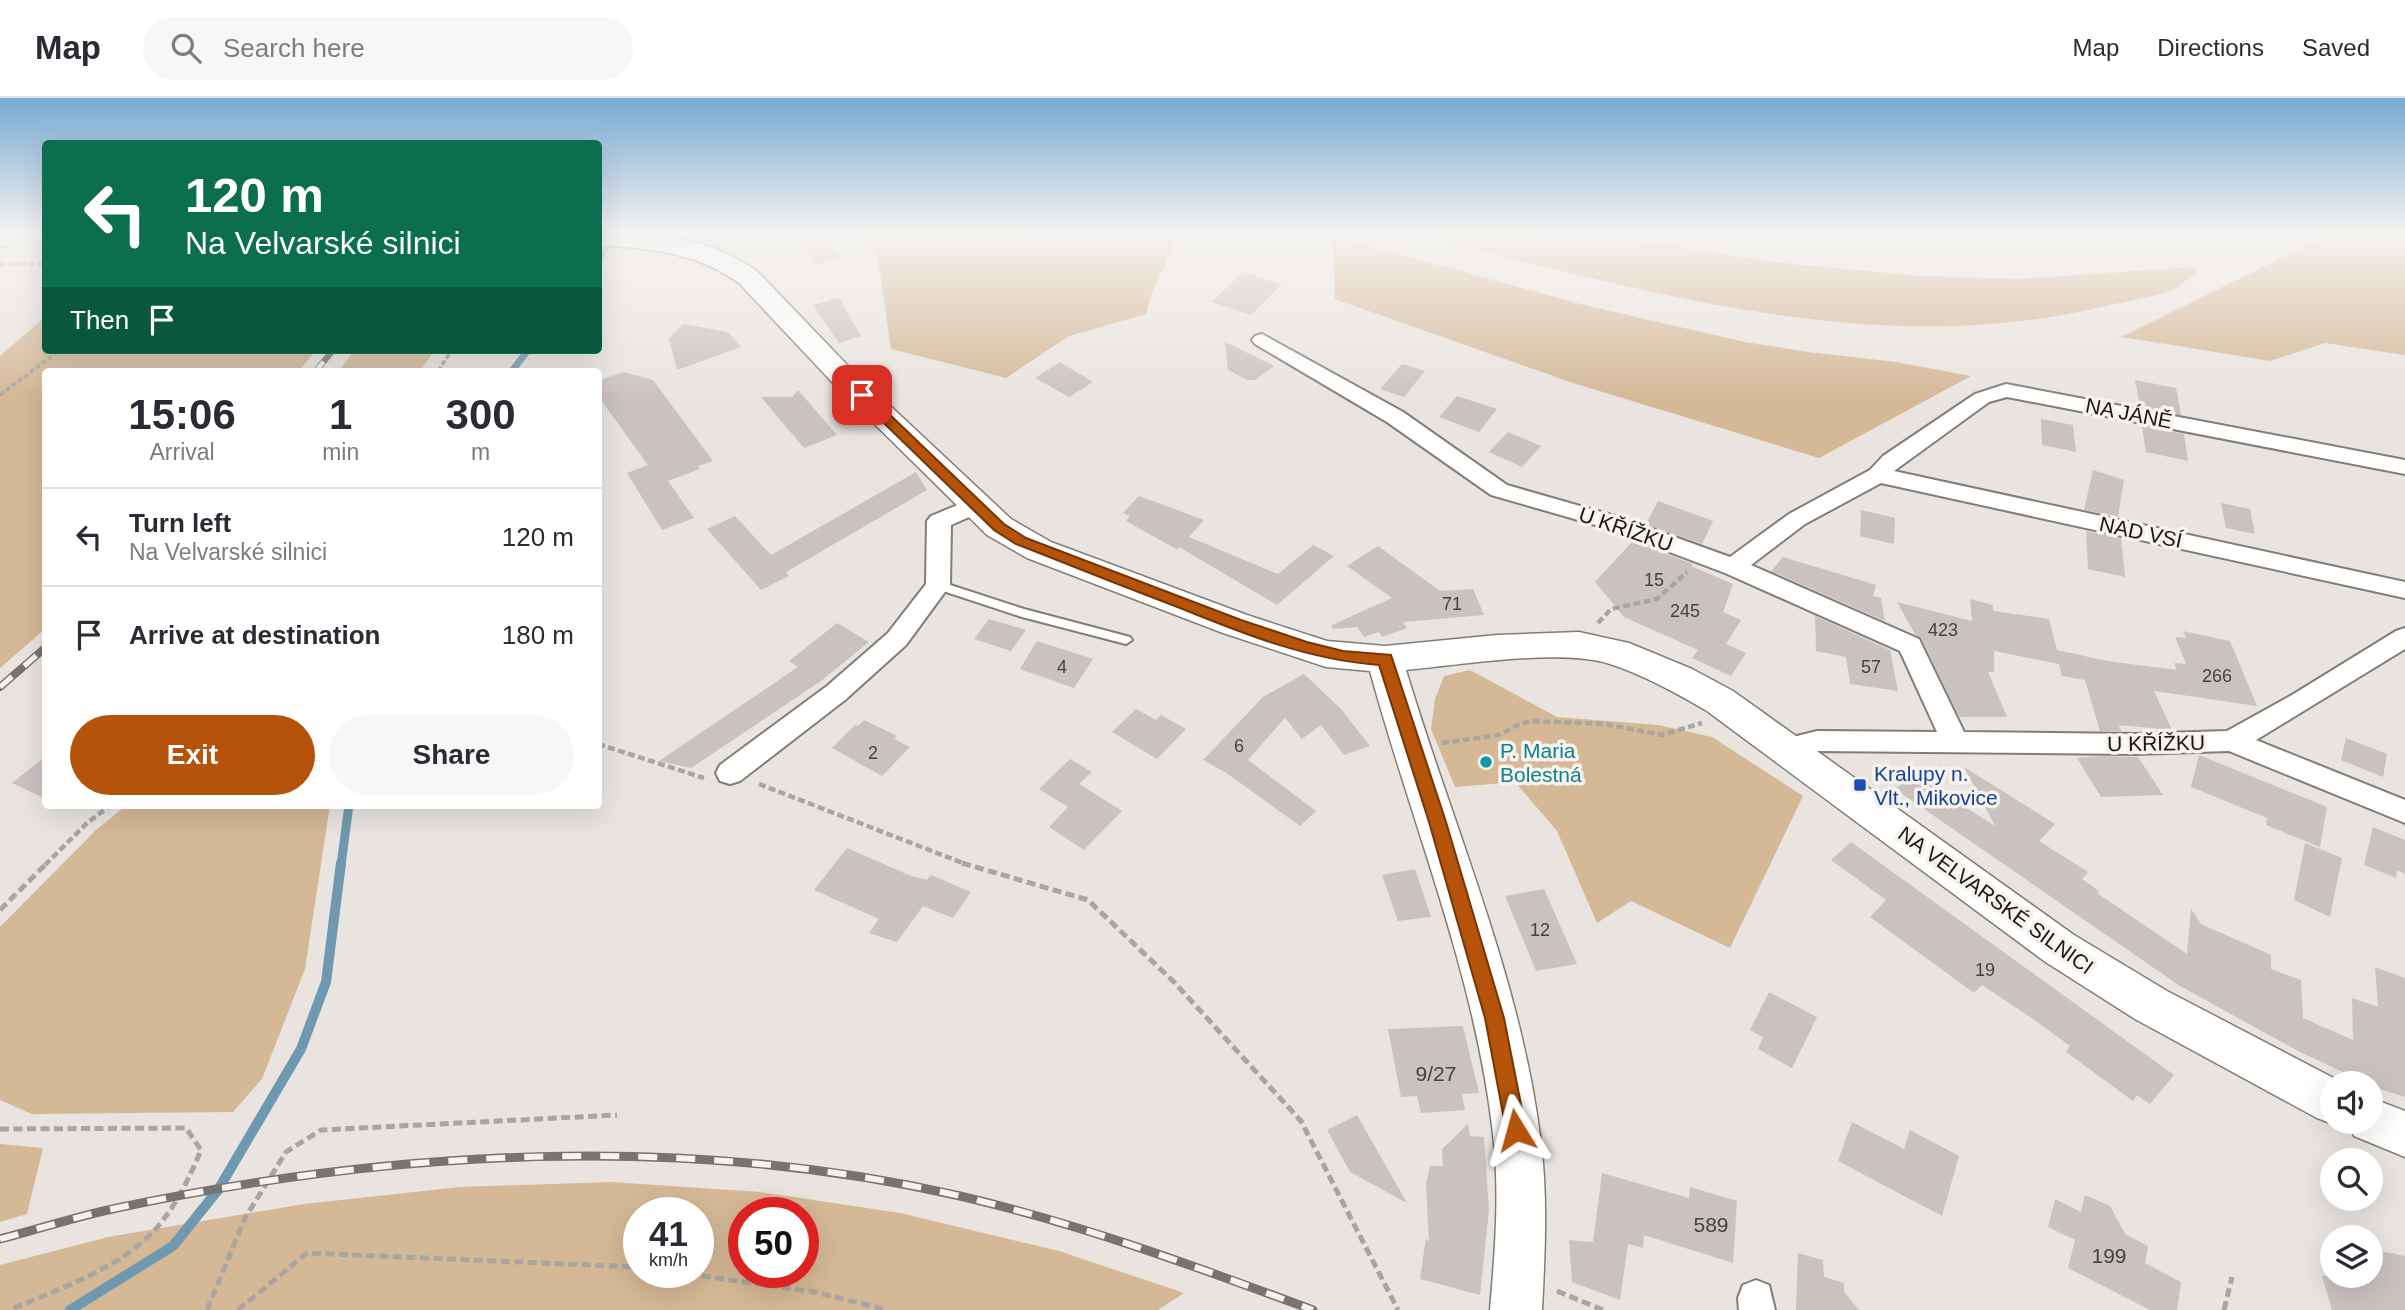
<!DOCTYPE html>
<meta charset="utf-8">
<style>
body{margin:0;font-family:Helvetica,sans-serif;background:#f7f7f7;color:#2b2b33;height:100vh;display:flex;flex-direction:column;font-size:26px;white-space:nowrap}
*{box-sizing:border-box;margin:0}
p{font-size:23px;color:#7c7c81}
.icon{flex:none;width:38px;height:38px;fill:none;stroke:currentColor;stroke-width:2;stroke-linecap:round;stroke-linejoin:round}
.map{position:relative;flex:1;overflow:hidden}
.sheet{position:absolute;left:42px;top:270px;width:560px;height:441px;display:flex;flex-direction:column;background:#fff;border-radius:7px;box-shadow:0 7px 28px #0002}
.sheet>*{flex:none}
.hud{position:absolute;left:42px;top:42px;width:560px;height:214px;border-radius:7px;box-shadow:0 7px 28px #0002;background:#0b6e4f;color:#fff;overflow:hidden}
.fabs{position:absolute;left:2320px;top:973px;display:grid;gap:14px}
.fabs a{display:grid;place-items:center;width:63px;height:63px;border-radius:50%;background:#fff;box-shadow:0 7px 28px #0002;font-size:35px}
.speed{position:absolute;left:623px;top:1099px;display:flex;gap:14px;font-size:35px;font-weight:700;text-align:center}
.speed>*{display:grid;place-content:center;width:91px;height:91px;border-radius:50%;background:#fff;box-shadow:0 7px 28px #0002;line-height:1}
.speed small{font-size:18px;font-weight:400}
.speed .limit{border:10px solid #d22;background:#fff;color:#111}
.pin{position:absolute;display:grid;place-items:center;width:60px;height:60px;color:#fff;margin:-30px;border-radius:14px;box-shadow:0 4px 10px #0006}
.me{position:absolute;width:77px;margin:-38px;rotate:352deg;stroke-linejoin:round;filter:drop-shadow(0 0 5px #0008)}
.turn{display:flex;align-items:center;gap:24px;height:147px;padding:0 28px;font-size:32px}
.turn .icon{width:91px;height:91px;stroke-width:2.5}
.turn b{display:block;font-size:49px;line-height:60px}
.then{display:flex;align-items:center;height:66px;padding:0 28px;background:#0003;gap:14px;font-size:26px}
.eta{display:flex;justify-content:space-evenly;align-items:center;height:119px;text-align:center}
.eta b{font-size:42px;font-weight:700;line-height:49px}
.cta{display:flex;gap:14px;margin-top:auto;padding:14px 28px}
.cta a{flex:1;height:80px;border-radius:42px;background:#b45309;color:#fff;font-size:28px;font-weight:700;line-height:80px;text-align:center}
.cta a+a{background:#f7f7f7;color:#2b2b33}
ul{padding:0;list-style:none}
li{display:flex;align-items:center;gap:21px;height:98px;padding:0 28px;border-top:2px solid #e1e1e2}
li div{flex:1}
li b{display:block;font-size:26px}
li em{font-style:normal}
header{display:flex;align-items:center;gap:42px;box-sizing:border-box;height:98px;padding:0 35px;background:#fff;border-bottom:2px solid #e1e1e2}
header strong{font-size:33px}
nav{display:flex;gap:38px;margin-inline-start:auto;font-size:24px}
.search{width:490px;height:63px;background:#f7f7f7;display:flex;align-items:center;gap:18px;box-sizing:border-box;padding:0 24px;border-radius:38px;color:#7c7c81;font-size:26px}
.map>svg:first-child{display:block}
.green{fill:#d5b895;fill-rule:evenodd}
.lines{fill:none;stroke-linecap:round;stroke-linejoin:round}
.stream-far2{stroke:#6f99b1;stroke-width:7}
.stream-far1{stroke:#6f99b1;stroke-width:9}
.stream{stroke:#6f99b1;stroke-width:10}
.building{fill:#cac2c0}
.service-casing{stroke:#817d77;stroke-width:4}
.minor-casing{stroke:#817d77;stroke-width:4}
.tertiary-casing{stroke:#817d77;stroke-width:3}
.secondary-casing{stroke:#817d77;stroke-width:3}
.path-far2{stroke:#a9a5a1;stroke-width:3.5;stroke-dasharray:5 2.5;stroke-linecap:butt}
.path-far1{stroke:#a9a5a1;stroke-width:4.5;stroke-dasharray:7 3.5;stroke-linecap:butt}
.path{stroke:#a9a5a1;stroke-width:5;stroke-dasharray:9 4.5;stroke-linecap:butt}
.service{fill:#fff;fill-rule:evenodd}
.minor{fill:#fff;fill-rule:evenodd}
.tertiary{fill:#fff;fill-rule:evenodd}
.secondary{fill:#fff;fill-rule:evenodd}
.rail-far2-casing{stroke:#777470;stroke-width:6}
.rail-far1-casing{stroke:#777470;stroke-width:8}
.rail-casing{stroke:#777470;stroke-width:9}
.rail-far2{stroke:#f7f2ec;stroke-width:4.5;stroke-dasharray:12;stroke-linecap:butt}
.rail-far1{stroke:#f7f2ec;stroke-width:5;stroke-dasharray:16;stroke-linecap:butt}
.rail{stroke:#f7f2ec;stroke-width:6;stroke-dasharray:19;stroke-linecap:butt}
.route{fill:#b45309;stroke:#753606;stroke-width:2}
.culture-dot{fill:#0f9aa8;stroke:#f7f2ec;stroke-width:2.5}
.transit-dot{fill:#1a4fb4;stroke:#f7f2ec;stroke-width:2.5}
.labels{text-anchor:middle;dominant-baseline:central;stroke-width:7;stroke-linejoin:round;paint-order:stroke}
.number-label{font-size:18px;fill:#454240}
.street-label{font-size:21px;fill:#191715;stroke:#f7f2ec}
.culture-label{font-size:21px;fill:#0d838f;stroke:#f7f2ec;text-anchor:start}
.transit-label{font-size:21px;fill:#164399;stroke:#f7f2ec;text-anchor:start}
.near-number-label{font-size:21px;fill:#454240}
</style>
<header>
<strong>Map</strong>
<div class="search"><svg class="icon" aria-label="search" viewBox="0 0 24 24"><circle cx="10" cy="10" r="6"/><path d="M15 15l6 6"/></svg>Search here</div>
<nav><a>Map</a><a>Directions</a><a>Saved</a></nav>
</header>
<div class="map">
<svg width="2405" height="1212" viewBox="0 0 2405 1212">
<rect width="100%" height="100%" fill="#e9e4df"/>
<!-- green -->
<g class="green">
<polygon points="861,133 1180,133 1150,200 1146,216 1069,238 1006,280 891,251 878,160"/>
<polygon points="1333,133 1343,133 1340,140 1584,207 1745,244 1808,254 1896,264 1971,278 1819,360 1573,285 1335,201"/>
<path d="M 1407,133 L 1581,133 L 1774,164 L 1921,178 L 2017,181 L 2192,169 L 2197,173 C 2189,179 2181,188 2172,192 C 2151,200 2127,203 2105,208 C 1876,265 1629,190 1407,133 Z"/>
<polygon points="2329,133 2405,133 2405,257 2325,245 2270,263 2123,239 2111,244 2316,143"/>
<polygon points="45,219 46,252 316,252 299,273 46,273 45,531 0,570 0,258"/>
<polygon points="354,252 435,252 420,273 339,273"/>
<polygon points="1470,572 1557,619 1658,627 1712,639 1803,698 1730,850 1631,803 1597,825 1557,733 1515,684 1455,689 1431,631 1435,601 1444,578"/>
<polygon points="127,707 330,707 305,871 262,981 233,1014 32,1016 0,1002 0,829 96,732"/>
<polygon points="0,1046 43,1050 27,1116 0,1124"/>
<path d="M 611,1084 L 760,1094 L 900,1115 L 1059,1153 L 1184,1195 L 1158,1212 L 0,1212 L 0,1167 L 108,1139 L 304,1106 L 460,1089 ZM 639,1115 L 698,1115 L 698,1174 L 639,1174 ZM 744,1115 L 803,1115 L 803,1174 L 744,1174 Z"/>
</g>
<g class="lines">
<!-- stream-far2 -->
<g class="stream-far2">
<polyline points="598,162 613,138"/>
<polyline points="512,273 528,252"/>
</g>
<!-- stream-far1 -->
<polyline class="stream-far1" points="341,767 349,707"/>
<!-- stream -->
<polyline class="stream" points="70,1212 173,1148 218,1092 301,951 326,884 341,765"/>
</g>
<!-- building -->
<g class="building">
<polygon points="794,133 820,133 840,160 817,166"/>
<polygon points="1243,174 1282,186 1251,217 1212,204"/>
<polygon points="839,200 861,238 839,245 813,207"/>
<polygon points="683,226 728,234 741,249 677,272 669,241"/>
<polygon points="1225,244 1274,268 1255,282 1247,282 1228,272"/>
<polygon points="1060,264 1093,284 1069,299 1035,280"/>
<polygon points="1402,266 1425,273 1404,299 1380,291"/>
<polygon points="624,274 653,282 713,363 698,368 700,371 668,383 694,420 662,432 627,375 648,367 598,298 598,283"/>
<polygon points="2135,282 2176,290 2181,317 2140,309"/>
<polygon points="798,292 837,337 804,350 761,299 792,299"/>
<polygon points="1457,298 1497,311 1479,334 1439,319"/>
<polygon points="2041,321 2073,327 2076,354 2042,347"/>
<polygon points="2142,328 2184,336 2188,363 2146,354"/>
<polygon points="1508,334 1541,348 1522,369 1489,354"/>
<polygon points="2093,372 2124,382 2118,419 2084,412"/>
<polygon points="916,374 927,392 786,474 789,478 761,492 707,431 735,418 771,457"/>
<polygon points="1139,398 1204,422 1189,439 1278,476 1313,447 1334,458 1277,507 1179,449 1178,452 1126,423 1130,418 1123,415"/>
<polygon points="1658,403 1713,423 1702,446 1646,426"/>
<polygon points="2221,405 2250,411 2255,436 2226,430"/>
<polygon points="1861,412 1895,420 1894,446 1860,438"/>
<polygon points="2086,433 2121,440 2125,479 2088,471"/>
<polygon points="1633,443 1693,466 1691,468 1733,486 1723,514 1741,522 1726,546 1746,555 1731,578 1692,560 1698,552 1624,519 1595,484"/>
<polygon points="1378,448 1440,493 1473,491 1484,517 1403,524 1407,530 1382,539 1379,534 1364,539 1357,529 1332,531 1332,527 1392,500 1347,468"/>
<polygon points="1783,459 1876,487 1873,498 1881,500 1885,523 1771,473"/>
<polygon points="1970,501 1993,507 1993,513 2049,521 2057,552 2107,563 2177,572 2174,565 2186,566 2175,539 2186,540 2183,533 2230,543 2257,608 2154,593 2172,632 2118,627 2122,633 2100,633 2085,582 2062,578 2059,566 1994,553 1994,574 1988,574 2007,619 1959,619 1921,540 1915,536 1897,504 1972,523"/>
<polygon points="1815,518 1890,552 1898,593 1850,586 1846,559 1816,553"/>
<polygon points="989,521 1026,532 1011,553 974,541"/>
<polygon points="837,525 869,544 821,583 691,670 659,663 798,569 789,563"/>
<polygon points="1037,543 1093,561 1074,590 1020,571"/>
<polygon points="1304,576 1341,611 1370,648 1344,657 1321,627 1302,641 1285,620 1248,662 1316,713 1300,728 1225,674 1203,662 1263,599"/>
<polygon points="1136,611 1156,622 1161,617 1186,631 1157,661 1112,634"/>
<polygon points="864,622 897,638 894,641 910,649 882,678 832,650 855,627 858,628"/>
<polygon points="2346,640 2387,656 2383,679 2341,662"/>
<polygon points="2199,657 2327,709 2320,749 2266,727 2267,720 2191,689"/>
<polygon points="46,658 46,701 12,685"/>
<polygon points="2103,658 2138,659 2163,697 2101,699 2077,660"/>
<polygon points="1070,661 1092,674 1079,686 1122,713 1084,752 1049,729 1068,709 1039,691"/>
<polygon points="1964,669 2055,726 2039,743 2088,774 2082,781 2099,793 2097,795 2187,856 2191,811 2201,826 2271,857 2271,871 2301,882 2303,920 2353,942 2352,900 2378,909 2375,869 2405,880 2405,999 2377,990 2300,954 2180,888 1895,691 1913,676 1995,728"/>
<polygon points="2373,729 2405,742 2405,776 2397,772 2396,780 2364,767"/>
<polygon points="1851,744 2174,977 2150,1006 2137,997 2133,1003 2066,954 2070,948 2033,921 1982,887 1974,895 1870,819 1886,802 1831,762"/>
<polygon points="2305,745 2342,760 2330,819 2294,802"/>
<polygon points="847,750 911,778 927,782 931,777 971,794 953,820 923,808 897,844 869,835 879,821 814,792"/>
<polygon points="1415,771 1431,819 1398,823 1382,777"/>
<polygon points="1544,791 1577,866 1536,873 1505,798"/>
<polygon points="1769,894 1817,919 1792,970 1758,951 1763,939 1750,932"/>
<polygon points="1463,928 1479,995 1462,996 1465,1012 1421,1015 1417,998 1401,999 1388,931"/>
<polygon points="1357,1017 1407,1105 1350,1074 1327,1032"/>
<polygon points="1852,1024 1904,1051 1910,1032 1959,1058 1942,1118 1838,1063"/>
<polygon points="1468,1026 1470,1038 1484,1039 1489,1112 1480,1197 1420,1181 1426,1140 1429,1144 1426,1087 1430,1068 1443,1068 1442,1051"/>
<polygon points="1602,1075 1689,1100 1690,1089 1737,1103 1733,1165 1644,1137 1643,1150 1628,1146 1620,1202 1572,1184 1569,1142 1593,1144"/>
<polygon points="2085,1097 2110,1108 2125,1136 2148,1148 2145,1165 2181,1184 2177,1212 2150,1212 2068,1170 2075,1142 2048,1129 2055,1101 2081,1114"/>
<polygon points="2371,1151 2405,1158 2405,1212 2332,1212 2322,1178 2332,1178 2330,1171 2333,1172 2333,1178 2371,1178"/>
<polygon points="1798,1155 1823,1162 1824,1179 1844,1185 1844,1194 1859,1212 1796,1212"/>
</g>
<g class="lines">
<!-- service casing -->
<g class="service-casing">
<polygon id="service" points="938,483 1024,511 1130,539 1132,542 1126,546 1022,519 934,490 932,487 934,484"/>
</g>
<!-- minor casing -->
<g class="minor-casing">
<g id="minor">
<polygon points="1262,236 1403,314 1507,387 1622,420 1730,459 1789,416 1870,372 1883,358 1975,296 2006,286 2405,362 2405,376 2007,299 1989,304 1894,373 2405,484 2405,500 1881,385 1805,426 1751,467 1919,541 1964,634 2135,636 2227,633 2292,597 2396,533 2405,530 2405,551 2256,642 2405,702 2405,725 2229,653 2135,656 1817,653 1787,660 1777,657 1774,650 1777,643 1817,633 1937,634 1900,553 1725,475 1606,430 1491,397 1387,324 1255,246 1252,242 1255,238"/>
<polygon points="977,399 985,402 988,407 985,412 951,427 950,487 906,547 845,602 740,683 730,686 720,683 716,675 720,667 827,588 888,535 926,486 927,423 931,418"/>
<polygon points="1756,1182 1769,1187 1775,1212 1739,1212 1738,1200 1743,1187"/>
</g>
</g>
<!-- tertiary casing -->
<g class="tertiary-casing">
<polygon id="tertiary" points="0,133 21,133 8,147 0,149"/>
</g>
<!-- secondary casing -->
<g class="secondary-casing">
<g id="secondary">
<path d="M 598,133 C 655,133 710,140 757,173 L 852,272 L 1011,421 L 1051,444 L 1247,517 L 1327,543 L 1385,548 L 1497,537 L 1579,534 L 1629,545 L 1692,571 L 1733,593 L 2074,837 L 2167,893 L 2343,985 L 2333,985 L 2333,1024 L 2339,1024 L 2333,1026 L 2317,1020 L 2135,921 L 2044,863 L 1707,613 C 1676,595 1644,577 1610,566 C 1560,550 1461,567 1406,572 C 1452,726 1519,876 1540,1037 C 1548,1095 1545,1154 1542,1212 L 1490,1212 C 1495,1154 1500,1095 1493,1036 C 1475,876 1412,727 1370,573 L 1326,569 L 1223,535 L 1027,460 L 987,437 L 832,284 L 739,185 C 695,154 650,150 598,147 Z"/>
<polygon points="2371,1000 2405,1013 2405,1059 2354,1038 2348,1024 2371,1024"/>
</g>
</g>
<!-- path-far2 -->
<g class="path-far2">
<polyline points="0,166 46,166"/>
<polyline points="438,273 452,252"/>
<polyline points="0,297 60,252"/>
</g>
<!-- path-far1 -->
<g class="path-far1">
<polyline points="1598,525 1611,511 1657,501 1687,474"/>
<polyline points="1442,645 1499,637 1519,626 1534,623 1605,626 1662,637 1702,625"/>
<polyline points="598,646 704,680"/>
<polyline points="759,686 968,767"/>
<polyline points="45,767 87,725 111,707"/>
</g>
<!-- path -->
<g class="path">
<polyline points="962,765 1088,802 1174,884 1301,1023 1398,1212"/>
<polyline points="0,812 47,765"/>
<path d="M 0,1031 L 186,1030 L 201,1052 C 189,1081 174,1112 152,1135 C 114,1173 58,1191 10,1212"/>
<polyline points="675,1174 815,1194 887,1212"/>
<polyline points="1557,1193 1603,1212"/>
<polyline points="207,1212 245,1120 286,1054 321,1032 617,1017"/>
<polyline points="238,1212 307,1155 639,1169"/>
<polyline points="2224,1212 2232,1179"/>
</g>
<!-- service -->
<use href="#service" class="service"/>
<!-- minor -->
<use href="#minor" class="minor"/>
<!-- tertiary -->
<use href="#tertiary" class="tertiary"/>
<!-- secondary -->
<use href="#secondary" class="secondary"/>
<!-- rail-far2 casing -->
<g class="rail-far2-casing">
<polyline id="rail-far2" points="316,273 333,252"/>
</g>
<!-- rail-far1 casing -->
<g class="rail-far1-casing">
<polyline id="rail-far1" points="0,589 46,549"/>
</g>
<!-- rail casing -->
<g class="rail-casing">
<path id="rail" d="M 0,1141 C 39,1131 78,1118 117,1110 C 391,1052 686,1035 960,1098 C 1081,1126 1197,1169 1313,1212"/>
</g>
<!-- rail-far2 -->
<use href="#rail-far2" class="rail-far2"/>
<!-- rail-far1 -->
<use href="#rail-far1" class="rail-far1"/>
<!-- rail -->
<use href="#rail" class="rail"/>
</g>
<!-- sky -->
<linearGradient id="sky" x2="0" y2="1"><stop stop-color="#77a9d2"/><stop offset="0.44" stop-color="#f5f3f1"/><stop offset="1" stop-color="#f5f3f1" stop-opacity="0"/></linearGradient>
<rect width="2405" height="303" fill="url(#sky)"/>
<!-- route -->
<path class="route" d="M 862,293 L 866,294 L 1004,426 L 1026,440 L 1241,522 L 1307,544 L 1343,553 L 1391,557 L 1446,724 L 1504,920 L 1526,1032 L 1523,1039 L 1516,1042 L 1509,1039 L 1506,1032 L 1485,920 L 1429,724 L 1379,567 C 1309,562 1244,536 1180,510 C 1125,489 1071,468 1016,446 L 994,432 L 857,299 L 855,297 Z"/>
<!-- markers -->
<circle class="culture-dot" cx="1486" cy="664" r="7"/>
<rect class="transit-dot" x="1853" y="680" width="14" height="14" rx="3.5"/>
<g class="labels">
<!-- number labels -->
<g class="number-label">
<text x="1654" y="482">15</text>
<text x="1452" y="506">71</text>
<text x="1685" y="513">245</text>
<text x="1943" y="532">423</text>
<text x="1062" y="569">4</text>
<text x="1871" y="569">57</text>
<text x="2217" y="578">266</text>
<text x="1239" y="648">6</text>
<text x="873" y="655">2</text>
<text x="1540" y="832">12</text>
<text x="1985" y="872">19</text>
</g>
<!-- street labels -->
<g class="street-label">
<text transform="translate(2129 315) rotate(11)">NA JÁNĚ</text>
<text transform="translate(1626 431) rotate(19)">U KŘÍŽKU</text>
<text transform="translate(2141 434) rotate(12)">NAD VSÍ</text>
<text transform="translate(2156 645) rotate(-1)">U KŘÍŽKU</text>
<text transform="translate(1996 802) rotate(36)">NA VELVARSKÉ SILNICI</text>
</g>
<!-- culture labels -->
<g class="culture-label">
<text x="1500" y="652">P. Maria<tspan x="1500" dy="24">Bolestná</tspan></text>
</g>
<!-- transit labels -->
<g class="transit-label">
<text x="1874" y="675">Kralupy n.<tspan x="1874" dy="24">Vlt., Mikovice</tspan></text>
</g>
<!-- near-number labels -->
<g class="near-number-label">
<text x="1436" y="975">9/27</text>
<text x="1711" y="1126">589</text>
<text x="2109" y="1157">199</text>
</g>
</g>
</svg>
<div class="fabs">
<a><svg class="icon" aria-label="sound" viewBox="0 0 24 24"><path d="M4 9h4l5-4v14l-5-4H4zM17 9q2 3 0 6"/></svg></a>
<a><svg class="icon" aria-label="search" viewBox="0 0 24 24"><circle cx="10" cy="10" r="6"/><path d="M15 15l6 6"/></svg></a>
<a><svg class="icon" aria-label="layers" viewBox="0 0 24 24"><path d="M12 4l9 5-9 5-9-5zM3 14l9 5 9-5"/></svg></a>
</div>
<div class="speed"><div>41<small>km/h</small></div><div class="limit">50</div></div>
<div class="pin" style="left:862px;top:297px;background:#d93025"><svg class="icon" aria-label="arrive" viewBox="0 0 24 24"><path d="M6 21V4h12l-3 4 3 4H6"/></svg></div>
<svg class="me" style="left:1516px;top:1032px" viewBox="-20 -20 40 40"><path d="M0-17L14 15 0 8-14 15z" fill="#b45309" stroke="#fff" stroke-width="4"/></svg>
<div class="hud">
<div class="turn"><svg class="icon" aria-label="left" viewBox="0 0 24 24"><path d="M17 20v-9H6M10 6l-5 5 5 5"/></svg><div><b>120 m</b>Na Velvarské silnici</div></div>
<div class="then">Then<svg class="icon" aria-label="arrive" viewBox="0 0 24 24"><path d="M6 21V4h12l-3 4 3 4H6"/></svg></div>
</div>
<section class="sheet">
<div class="eta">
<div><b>15:06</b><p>Arrival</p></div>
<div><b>1</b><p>min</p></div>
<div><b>300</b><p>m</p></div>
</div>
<ul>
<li><svg class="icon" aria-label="left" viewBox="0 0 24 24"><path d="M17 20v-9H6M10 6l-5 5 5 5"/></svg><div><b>Turn left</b><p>Na Velvarské silnici</p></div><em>120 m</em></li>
<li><svg class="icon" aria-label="arrive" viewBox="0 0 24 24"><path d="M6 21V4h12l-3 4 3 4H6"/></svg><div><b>Arrive at destination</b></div><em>180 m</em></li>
</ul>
<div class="cta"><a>Exit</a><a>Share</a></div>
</section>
</div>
